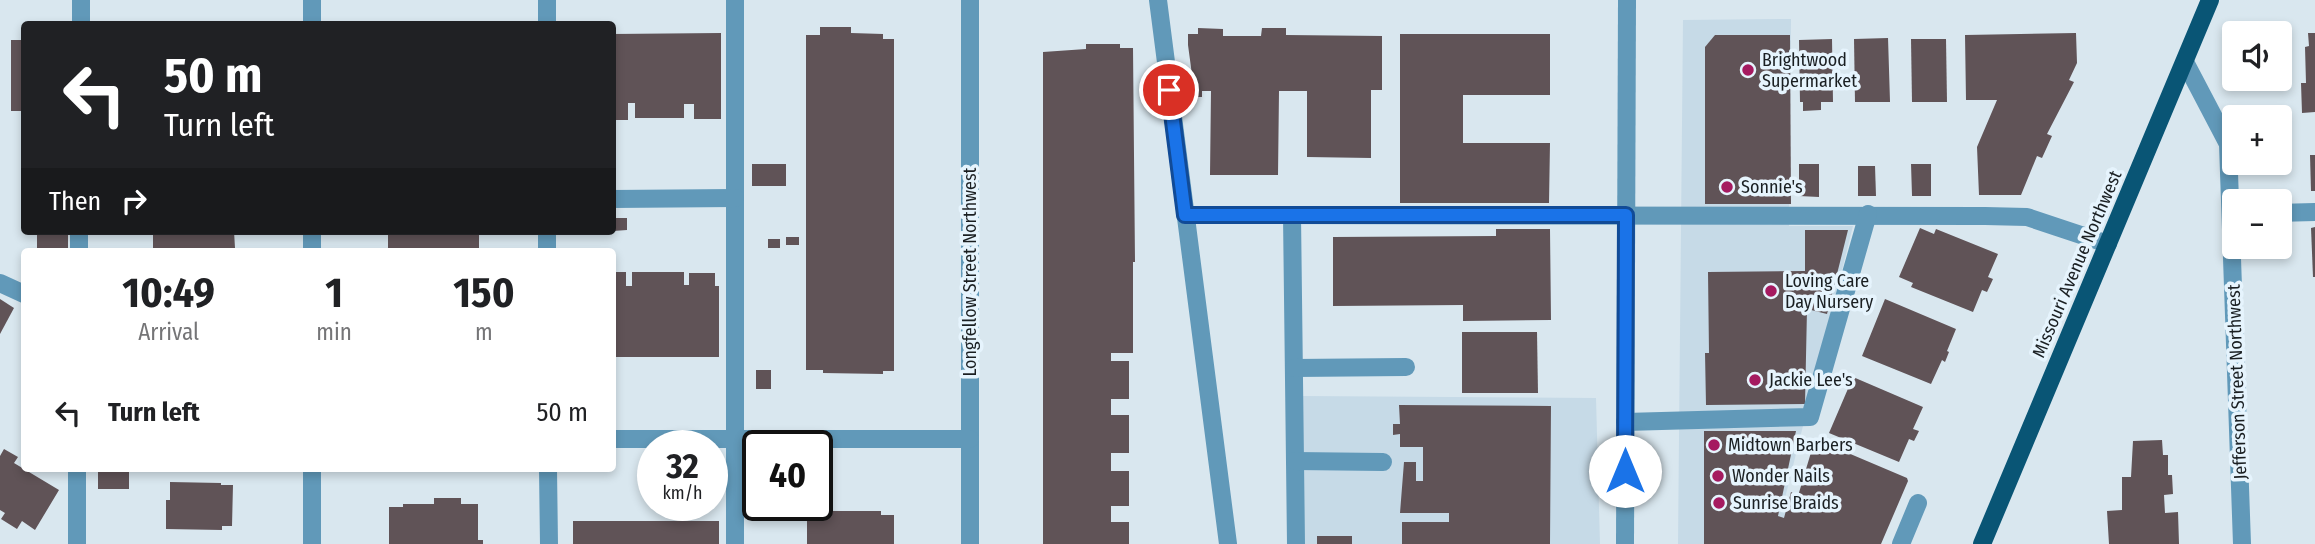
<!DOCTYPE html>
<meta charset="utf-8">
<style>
body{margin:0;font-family:"Fira Sans Condensed",sans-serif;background:#f6f6f6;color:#202124;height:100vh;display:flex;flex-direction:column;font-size:26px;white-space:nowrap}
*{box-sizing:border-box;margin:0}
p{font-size:23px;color:#757577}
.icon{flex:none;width:38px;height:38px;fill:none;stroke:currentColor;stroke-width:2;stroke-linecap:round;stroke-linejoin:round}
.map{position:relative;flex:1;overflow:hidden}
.sheet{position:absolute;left:21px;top:248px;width:595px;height:224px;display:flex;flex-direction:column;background:#fff;border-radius:7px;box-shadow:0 4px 10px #0003}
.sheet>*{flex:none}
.guide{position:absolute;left:21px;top:21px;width:595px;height:214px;border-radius:7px;box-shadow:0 4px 10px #0003;background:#202124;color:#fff;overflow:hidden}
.buttons{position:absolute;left:2222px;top:21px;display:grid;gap:14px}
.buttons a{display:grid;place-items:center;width:70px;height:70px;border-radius:7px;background:#fff;box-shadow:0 4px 10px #0003;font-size:35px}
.speed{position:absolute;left:637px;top:430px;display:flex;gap:14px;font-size:35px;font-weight:700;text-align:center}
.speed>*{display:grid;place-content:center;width:91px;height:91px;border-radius:50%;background:#fff;box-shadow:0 4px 10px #0003;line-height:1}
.speed small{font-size:18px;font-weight:400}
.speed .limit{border:4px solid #111;border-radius:10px;background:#fff;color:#111}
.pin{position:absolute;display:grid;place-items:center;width:60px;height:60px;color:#fff;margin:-30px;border:4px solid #fff;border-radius:50%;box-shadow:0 2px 7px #0007}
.me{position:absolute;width:77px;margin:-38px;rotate:0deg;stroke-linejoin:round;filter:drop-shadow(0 0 5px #0008)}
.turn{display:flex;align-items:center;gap:24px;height:147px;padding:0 28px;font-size:32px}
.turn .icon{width:91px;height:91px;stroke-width:2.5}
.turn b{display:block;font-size:49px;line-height:60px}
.then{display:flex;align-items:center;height:66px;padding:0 28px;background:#0003;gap:14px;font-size:26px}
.eta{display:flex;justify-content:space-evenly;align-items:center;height:119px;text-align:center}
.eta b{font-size:42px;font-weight:700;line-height:49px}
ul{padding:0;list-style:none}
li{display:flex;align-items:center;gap:21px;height:91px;padding:0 28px}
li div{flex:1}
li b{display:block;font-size:26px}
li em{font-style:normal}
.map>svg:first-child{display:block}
.built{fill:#c6dae7}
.building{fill:#605357}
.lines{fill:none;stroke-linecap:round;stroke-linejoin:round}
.service{stroke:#6199b9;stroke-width:18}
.minor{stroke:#6199b9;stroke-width:18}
.tertiary{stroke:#6199b9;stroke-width:18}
.primary{stroke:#095575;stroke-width:18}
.route-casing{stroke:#114b97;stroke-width:18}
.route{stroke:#1a73e8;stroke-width:12}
.poi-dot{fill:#a51a60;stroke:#e6f4fd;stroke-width:2.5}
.labels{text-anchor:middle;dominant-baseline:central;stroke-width:7;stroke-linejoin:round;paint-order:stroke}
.poi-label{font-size:18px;fill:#1a1f22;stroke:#e6f4fd;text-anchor:start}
.street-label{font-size:18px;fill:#1a1f22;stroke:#e6f4fd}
</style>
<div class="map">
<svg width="2315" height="544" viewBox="0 0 2315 544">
<rect width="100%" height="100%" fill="#d9e7ef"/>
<!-- built -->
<g class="built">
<polygon points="1791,19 1789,226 1853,226 1782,510 1855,544 1678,544 1683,20"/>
<polygon points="1303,396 1596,398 1600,544 1301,544"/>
</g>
<!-- building -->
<g class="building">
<polygon points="820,27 851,27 851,33 883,34 883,39 894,39 894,371 883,371 883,374 823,373 823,370 806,370 806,35 820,35"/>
<polygon points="1198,28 1223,29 1223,36 1261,36 1262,28 1286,28 1286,35 1382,36 1382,90 1371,90 1371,158 1307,157 1307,91 1279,91 1278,175 1210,175 1211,91 1202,91 1202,97 1195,97 1188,45 1188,34 1198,34"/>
<polygon points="721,33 721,119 694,119 694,104 684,104 684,118 635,118 635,103 628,103 628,120 612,120 612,34"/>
<polygon points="2076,33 2077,63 2069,80 2074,82 2047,134 2052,136 2042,158 2037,156 2021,195 1979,195 1977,147 1997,100 1966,100 1965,35"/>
<polygon points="2308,33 2315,33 2315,112 2302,113 2301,83 2306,83 2305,47 2309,46"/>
<polygon points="1400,34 1550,34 1550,95 1463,95 1463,143 1550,143 1549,203 1400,203"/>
<polygon points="1715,35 1790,35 1791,204 1705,204 1705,47"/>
<polygon points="1888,38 1890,102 1855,102 1854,39"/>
<polygon points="1832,39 1833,102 1821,102 1821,110 1803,111 1803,102 1800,102 1799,40"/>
<polygon points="1911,39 1946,39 1947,102 1912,102"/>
<rect x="11" y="40" width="13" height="71"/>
<polygon points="1086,44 1120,44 1120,48 1133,48 1135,262 1133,262 1133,353 1111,353 1111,361 1129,361 1129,399 1111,399 1111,415 1129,415 1129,453 1111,453 1111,471 1129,471 1129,506 1111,506 1111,522 1129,522 1129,544 1043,544 1043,52 1086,49"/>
<polygon points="2310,155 2315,155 2315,191 2311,191"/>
<rect x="752" y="164" width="34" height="22"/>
<polygon points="1799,164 1819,164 1819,197 1799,196"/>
<polygon points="1911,164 1931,164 1931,196 1912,196"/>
<polygon points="1858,166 1875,166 1876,196 1858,196"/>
<polygon points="613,218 627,218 627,230 613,231"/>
<polygon points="2315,227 2315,277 2313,277 2311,228"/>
<polygon points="1920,228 1934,234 1936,229 1998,254 1988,277 1993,279 1987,292 1982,290 1973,312 1911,287 1913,283 1899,277"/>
<polygon points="1496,229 1550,229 1551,320 1463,321 1463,305 1333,306 1333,237 1496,236"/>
<polygon points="1805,230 1848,230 1827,314 1807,309 1805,404 1706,405 1705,353 1709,353 1708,272 1805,271"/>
<rect x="37" y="231" width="31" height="21"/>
<polygon points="153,231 234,231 235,248 221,248 222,252 153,252"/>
<rect x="388" y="231" width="91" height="21"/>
<rect x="786" y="237" width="13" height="8"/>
<rect x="768" y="239" width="12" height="9"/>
<polygon points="612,272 626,272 626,286 632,286 632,272 684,272 684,285 689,285 689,273 715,273 715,286 719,286 719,357 612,357"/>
<polygon points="0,299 14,308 0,334"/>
<polygon points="1885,299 1956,329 1947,351 1949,352 1945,362 1942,360 1931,384 1862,356"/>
<polygon points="1462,332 1537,332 1538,393 1462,393"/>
<rect x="756" y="370" width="15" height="19"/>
<polygon points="1853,377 1923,407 1913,429 1919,431 1914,441 1909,439 1899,462 1829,433"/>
<polygon points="1399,405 1551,406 1550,544 1402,544 1402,522 1449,522 1449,513 1400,513 1404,462 1416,462 1416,481 1423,481 1423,447 1400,447 1400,434 1393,435 1393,424 1400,424"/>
<polygon points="1704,431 1796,431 1778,516 1784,518 1791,492 1798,496 1815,439 1907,478 1908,481 1881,544 1704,544"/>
<polygon points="2162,440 2163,455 2168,455 2168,475 2172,475 2173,494 2164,495 2165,513 2178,512 2179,544 2109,544 2107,511 2122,510 2122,477 2131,477 2133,441"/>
<polygon points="4,449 18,457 14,463 59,490 35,530 22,521 17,529 1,519 5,513 0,510 0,456"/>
<rect x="98" y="469" width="31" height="20"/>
<polygon points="170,482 221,483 221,485 233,485 232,526 222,526 222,530 166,529 166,500 170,500"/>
<polygon points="434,498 461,498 461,504 478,504 478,540 483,540 483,544 389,544 389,507 403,507 403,504 434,504"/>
<polygon points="826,511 881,511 881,515 894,515 894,544 807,544 807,515 826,515"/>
<rect x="573" y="521" width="146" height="23"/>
<rect x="1317" y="536" width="35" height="8"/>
</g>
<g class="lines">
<!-- service -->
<g class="service">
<polyline points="547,0 547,24"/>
<polyline points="735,0 735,544"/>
<polyline points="1158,0 1228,544"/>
<polyline points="81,24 81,0"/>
<polyline points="612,199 735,198"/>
<polyline points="2280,213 2315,212"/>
<polyline points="1185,215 1985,216 2027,217 2108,244"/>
<polyline points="1292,215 1296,544"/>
<polyline points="547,231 547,252"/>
<polyline points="79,252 79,231"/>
<polyline points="0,283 24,294"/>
<polyline points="1294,368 1406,367"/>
<polyline points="1625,422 1810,417 1868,214"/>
<polyline points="1295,461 1383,462"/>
<polyline points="548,469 549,544"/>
<polyline points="77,544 77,469"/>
<polyline points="1901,544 1918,503"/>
</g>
<!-- minor -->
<g class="minor">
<polyline points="970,0 970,544"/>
<polyline points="312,24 312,0"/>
<polyline points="2185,62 2228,144 2242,544"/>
<polyline points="312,231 312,252"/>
<polyline points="612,439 970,439"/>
<polyline points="312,469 312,544"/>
</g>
<!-- tertiary -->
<polyline class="tertiary" points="1625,544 1627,0"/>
<!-- primary -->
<polyline class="primary" points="1982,544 2210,0"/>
</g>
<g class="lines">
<!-- route casing -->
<g class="route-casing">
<polyline id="route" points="1169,90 1185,215 1626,215 1625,471"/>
</g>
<!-- route -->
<use href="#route" class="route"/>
</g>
<!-- markers -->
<g class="poi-dot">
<circle cx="1748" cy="70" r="7"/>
<circle cx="1727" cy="187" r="7"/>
<circle cx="1771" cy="291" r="7"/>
<circle cx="1755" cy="380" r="7"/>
<circle cx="1714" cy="445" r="7"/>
<circle cx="1718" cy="476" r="7"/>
<circle cx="1719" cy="503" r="7"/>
</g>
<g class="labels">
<!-- poi labels -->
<g class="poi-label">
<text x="1762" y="60">Brightwood<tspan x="1762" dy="21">Supermarket</tspan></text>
<text x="1741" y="187">Sonnie's</text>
<text x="1785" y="281">Loving Care<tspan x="1785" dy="21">Day Nursery</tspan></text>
<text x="1769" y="380">Jackie Lee's</text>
<text x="1728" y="445">Midtown Barbers</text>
<text x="1732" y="476">Wonder Nails</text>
<text x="1733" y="503">Sunrise Braids</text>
</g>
<!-- street labels -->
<g class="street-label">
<text transform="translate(2077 264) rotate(-67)">Missouri Avenue Northwest</text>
<text transform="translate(970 272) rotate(-90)">Longfellow Street Northwest</text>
<text transform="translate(2237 382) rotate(-92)">Jefferson Street Northwest</text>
</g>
</g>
</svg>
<div class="buttons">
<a><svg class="icon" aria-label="sound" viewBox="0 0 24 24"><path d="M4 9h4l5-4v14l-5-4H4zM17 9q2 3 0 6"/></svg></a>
<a>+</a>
<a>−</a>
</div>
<div class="speed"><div>32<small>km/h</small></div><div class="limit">40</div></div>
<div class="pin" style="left:1169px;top:90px;background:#d93025"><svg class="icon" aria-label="arrive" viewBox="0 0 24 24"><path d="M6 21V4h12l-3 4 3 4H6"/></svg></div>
<svg class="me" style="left:1625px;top:471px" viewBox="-20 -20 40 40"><circle r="19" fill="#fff"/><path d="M0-13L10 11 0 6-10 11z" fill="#1a73e8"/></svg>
<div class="guide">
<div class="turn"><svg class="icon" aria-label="left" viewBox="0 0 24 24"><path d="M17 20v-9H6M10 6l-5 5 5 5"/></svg><div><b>50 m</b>Turn left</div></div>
<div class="then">Then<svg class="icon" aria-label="right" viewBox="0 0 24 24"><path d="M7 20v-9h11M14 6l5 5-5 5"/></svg></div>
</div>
<section class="sheet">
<div class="eta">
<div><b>10:49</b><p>Arrival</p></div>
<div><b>1</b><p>min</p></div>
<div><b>150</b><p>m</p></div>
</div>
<ul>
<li><svg class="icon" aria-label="left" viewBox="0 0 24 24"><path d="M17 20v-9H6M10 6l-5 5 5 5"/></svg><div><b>Turn left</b></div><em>50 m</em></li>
</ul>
</section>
</div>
